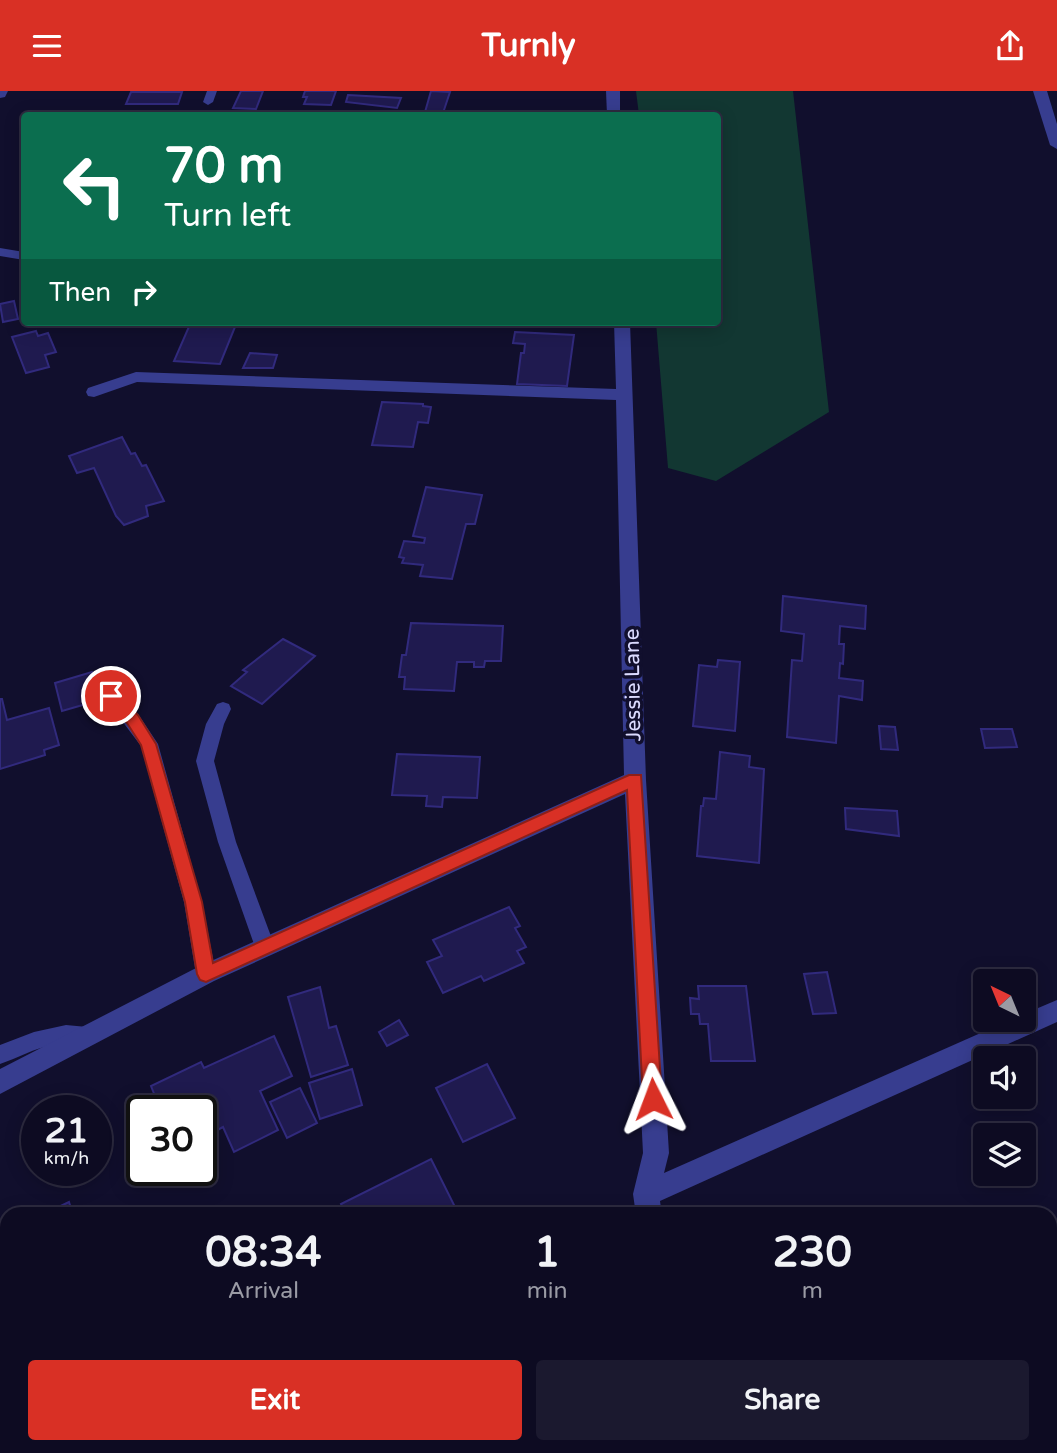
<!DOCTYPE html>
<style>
body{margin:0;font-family:"Varela Round",sans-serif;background:#1b192f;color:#f1f3f6;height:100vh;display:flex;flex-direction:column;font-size:26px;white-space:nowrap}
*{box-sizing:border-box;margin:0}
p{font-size:23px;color:#9a9ba5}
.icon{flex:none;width:38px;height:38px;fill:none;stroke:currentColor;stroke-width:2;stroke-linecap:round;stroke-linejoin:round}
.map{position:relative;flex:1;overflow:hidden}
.panel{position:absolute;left:0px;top:1116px;width:1057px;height:247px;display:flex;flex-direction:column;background:#0d0b22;border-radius:21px 21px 0 0;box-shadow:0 4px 18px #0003,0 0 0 2px #2d2b40}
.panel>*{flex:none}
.guide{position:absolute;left:21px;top:21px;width:700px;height:214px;border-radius:7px;box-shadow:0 4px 18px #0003,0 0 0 2px #2d2b40;background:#0b6e4f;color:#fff;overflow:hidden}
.needle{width:46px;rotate:317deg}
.controls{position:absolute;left:973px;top:878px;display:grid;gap:14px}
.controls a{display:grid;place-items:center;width:63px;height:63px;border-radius:7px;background:#0d0b22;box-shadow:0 4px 18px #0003,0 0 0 2px #2d2b40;font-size:35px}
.speed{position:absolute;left:21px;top:1004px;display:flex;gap:14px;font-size:35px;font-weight:700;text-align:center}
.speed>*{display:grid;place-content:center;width:91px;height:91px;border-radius:50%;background:#0d0b22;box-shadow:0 4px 18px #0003,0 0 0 2px #2d2b40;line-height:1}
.speed small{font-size:18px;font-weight:400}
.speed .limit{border:4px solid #111;border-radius:10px;background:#fff;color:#111}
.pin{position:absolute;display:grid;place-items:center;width:60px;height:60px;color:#fff;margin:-30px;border:4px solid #fff;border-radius:50%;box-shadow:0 2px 7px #0007}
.me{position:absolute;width:77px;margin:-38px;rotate:357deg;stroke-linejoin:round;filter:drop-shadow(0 0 5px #0008)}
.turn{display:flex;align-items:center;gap:24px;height:147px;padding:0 28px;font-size:32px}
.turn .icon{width:91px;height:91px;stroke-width:2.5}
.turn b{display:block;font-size:49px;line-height:60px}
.then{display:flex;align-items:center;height:66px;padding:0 28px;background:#0003;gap:14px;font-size:26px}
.eta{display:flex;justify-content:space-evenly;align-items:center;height:119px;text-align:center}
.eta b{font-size:42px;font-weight:700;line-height:49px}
.button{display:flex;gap:14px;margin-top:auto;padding:14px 28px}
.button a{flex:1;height:80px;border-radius:7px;background:#d93025;color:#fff;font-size:28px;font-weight:700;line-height:80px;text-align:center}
.button a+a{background:#1b192f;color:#f1f3f6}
header{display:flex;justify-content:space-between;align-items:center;height:91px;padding:0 28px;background:#d93025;color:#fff;font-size:32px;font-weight:700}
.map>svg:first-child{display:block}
.green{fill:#123732}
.building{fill:#1f1a4f;stroke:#312a7d;stroke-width:2}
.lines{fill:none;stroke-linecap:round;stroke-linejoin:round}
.lane{fill:#373d8f;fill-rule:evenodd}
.street{fill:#373d8f;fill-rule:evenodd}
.route{fill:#d93025;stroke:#8d1f18;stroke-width:2}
.labels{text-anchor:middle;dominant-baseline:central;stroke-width:7;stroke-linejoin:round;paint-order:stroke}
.street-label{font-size:21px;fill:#dbdbff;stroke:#110f2d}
</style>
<header><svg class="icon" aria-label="menu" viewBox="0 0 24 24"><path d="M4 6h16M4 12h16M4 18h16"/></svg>Turnly<svg class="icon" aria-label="share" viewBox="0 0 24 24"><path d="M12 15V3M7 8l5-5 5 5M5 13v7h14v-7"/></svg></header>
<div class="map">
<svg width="1057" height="1362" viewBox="0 0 1057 1362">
<rect width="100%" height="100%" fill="#110f2d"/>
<!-- green -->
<polygon class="green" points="636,0 793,0 829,321 716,390 668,377 656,231 718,231 718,24 639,24"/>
<!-- building -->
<g class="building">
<polygon points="241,0 263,0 256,18 233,17"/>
<polygon points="305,0 336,0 331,14 304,13 307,6 303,6"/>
<polygon points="431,0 450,1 443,22 425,21"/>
<polygon points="131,1 182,1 178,13 126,13"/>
<polygon points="348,4 401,7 397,17 346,11"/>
<polygon points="14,210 18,228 3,231 0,213"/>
<polygon points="191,231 237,231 220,273 174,270"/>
<polygon points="36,240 38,245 48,242 56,261 45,264 49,276 26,282 12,246"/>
<polygon points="515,241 574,244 567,295 517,293 521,262 524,262 525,253 513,252"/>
<polygon points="250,262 277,264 273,277 243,277"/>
<polygon points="382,311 423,313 423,315 431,316 428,332 418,331 413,356 372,354"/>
<polygon points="122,346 131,363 135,362 142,375 146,374 164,410 146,415 148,425 124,434 116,425 94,377 77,382 69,365"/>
<polygon points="426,396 482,404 475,433 466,433 452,488 420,485 423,474 402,472 404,467 399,466 404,450 424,452 425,447 413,445"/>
<polygon points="783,505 866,515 865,538 840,535 839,553 844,553 843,573 840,572 839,587 863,590 862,609 839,605 836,652 787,646 792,569 802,570 804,543 781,540"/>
<polygon points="411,532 503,535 501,570 485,570 484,576 474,576 474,571 457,571 454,600 404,598 405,586 399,586 402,564 406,564"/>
<polygon points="283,548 315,565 262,613 231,595 247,581 243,579"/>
<polygon points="718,569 740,571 735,640 693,635 699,574 717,576"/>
<polygon points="92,581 100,609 62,620 55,592"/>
<polygon points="0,608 2,608 7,629 49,617 59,654 44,659 45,664 0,678"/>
<polygon points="879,635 895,636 898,659 881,658"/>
<polygon points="981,638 1012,638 1017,656 985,657"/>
<polygon points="720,661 750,665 749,676 764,678 759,772 697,765 701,715 703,715 704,707 716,708"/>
<polygon points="397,663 480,666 477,707 443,706 442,716 426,715 427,705 392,704"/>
<polygon points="845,717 897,720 899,745 846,738"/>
<polygon points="509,816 520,835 515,837 526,856 517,860 524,872 484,890 481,885 443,902 427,871 442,865 433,849"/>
<polygon points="827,881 836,922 813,923 804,883"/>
<polygon points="698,895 746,895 755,970 711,970 708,933 700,933 699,923 691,923 690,907 699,908"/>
<polygon points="320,896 329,937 336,935 348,974 311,986 288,906"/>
<polygon points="399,929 408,944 387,955 379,941"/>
<polygon points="274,945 292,985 260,1000 278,1039 234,1061 223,1036 210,1043 214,1052 201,1058 201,1020 161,1020 151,995 201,971 204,977"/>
<polygon points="487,973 515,1027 463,1051 436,997"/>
<polygon points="352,978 362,1014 320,1028 309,992"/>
<polygon points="300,997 317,1032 287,1047 270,1011"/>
<polygon points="431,1068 459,1124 346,1124 341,1113"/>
<polygon points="69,1111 73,1124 42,1124"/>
<polygon points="7,1132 7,1188 0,1192 0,1136"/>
</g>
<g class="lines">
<!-- lane -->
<g class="lane">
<polygon points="207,0 217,0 213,11 208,14 203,11"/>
<polygon points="111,599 117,600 138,623 158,653 202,811 216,883 213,889 206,892 199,889 196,883 184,811 141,655 103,605 105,600"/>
<polygon points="223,611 229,613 231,618 224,633 214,670 236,751 275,856 272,862 265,864 258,862 255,856 218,751 196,670 206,633 217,613"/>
<path d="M 66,934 L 98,937 L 101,943 L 98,949 C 84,955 68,951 53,954 C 34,957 18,967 0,973 L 0,954 L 34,941 Z"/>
</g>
<!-- street -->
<g class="street">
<polygon points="0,0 8,0 5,6 0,7"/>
<polygon points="606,0 620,0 620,24 607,24"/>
<polygon points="1033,0 1047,0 1057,33 1057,58 1050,54"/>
<polygon points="0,157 24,161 24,169 0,165"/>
<polygon points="614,231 630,231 646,689 669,1062 664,1082 1010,929 1024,929 1024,923 1057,909 1057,931 660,1110 662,1124 636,1124 633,1103 643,1062 625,703 214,890 0,1003 0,978 198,876 624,684 616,309 137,291 94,306 88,305 86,301 88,297 136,281 616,298"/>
<polygon points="667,1356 695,1356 696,1362 668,1362"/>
</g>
</g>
<!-- route -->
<polygon class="route" points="111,599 116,601 138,624 156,653 202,811 213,872 629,684 641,684 662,1008 659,1015 653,1017 646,1015 643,1008 627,699 206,891 200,889 197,883 185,811 141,654 127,632 105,609 103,605"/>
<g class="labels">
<!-- street labels -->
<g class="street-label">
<text transform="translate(633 594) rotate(-91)">Jessie Lane</text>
</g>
</g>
</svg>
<div class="controls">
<a><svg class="needle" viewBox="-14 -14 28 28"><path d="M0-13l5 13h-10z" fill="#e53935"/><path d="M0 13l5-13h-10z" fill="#9a9ba5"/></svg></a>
<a><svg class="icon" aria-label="sound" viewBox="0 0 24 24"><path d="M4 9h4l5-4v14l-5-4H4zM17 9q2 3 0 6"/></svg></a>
<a><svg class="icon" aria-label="layers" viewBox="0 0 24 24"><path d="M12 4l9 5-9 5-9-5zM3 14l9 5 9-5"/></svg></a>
</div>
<div class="speed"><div>21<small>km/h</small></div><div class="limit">30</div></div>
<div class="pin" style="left:111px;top:605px;background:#d93025"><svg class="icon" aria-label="arrive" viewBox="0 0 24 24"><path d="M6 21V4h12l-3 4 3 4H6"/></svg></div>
<svg class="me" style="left:653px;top:1008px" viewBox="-20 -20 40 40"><path d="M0-17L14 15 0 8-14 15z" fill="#d93025" stroke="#fff" stroke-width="4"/></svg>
<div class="guide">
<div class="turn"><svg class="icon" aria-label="left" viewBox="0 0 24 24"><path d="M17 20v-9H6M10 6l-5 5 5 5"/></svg><div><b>70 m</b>Turn left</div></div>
<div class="then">Then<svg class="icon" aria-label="right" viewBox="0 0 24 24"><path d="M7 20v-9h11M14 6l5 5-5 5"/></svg></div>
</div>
<section class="panel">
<div class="eta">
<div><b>08:34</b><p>Arrival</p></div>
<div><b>1</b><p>min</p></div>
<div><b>230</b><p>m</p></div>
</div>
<div class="button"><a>Exit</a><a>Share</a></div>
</section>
</div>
